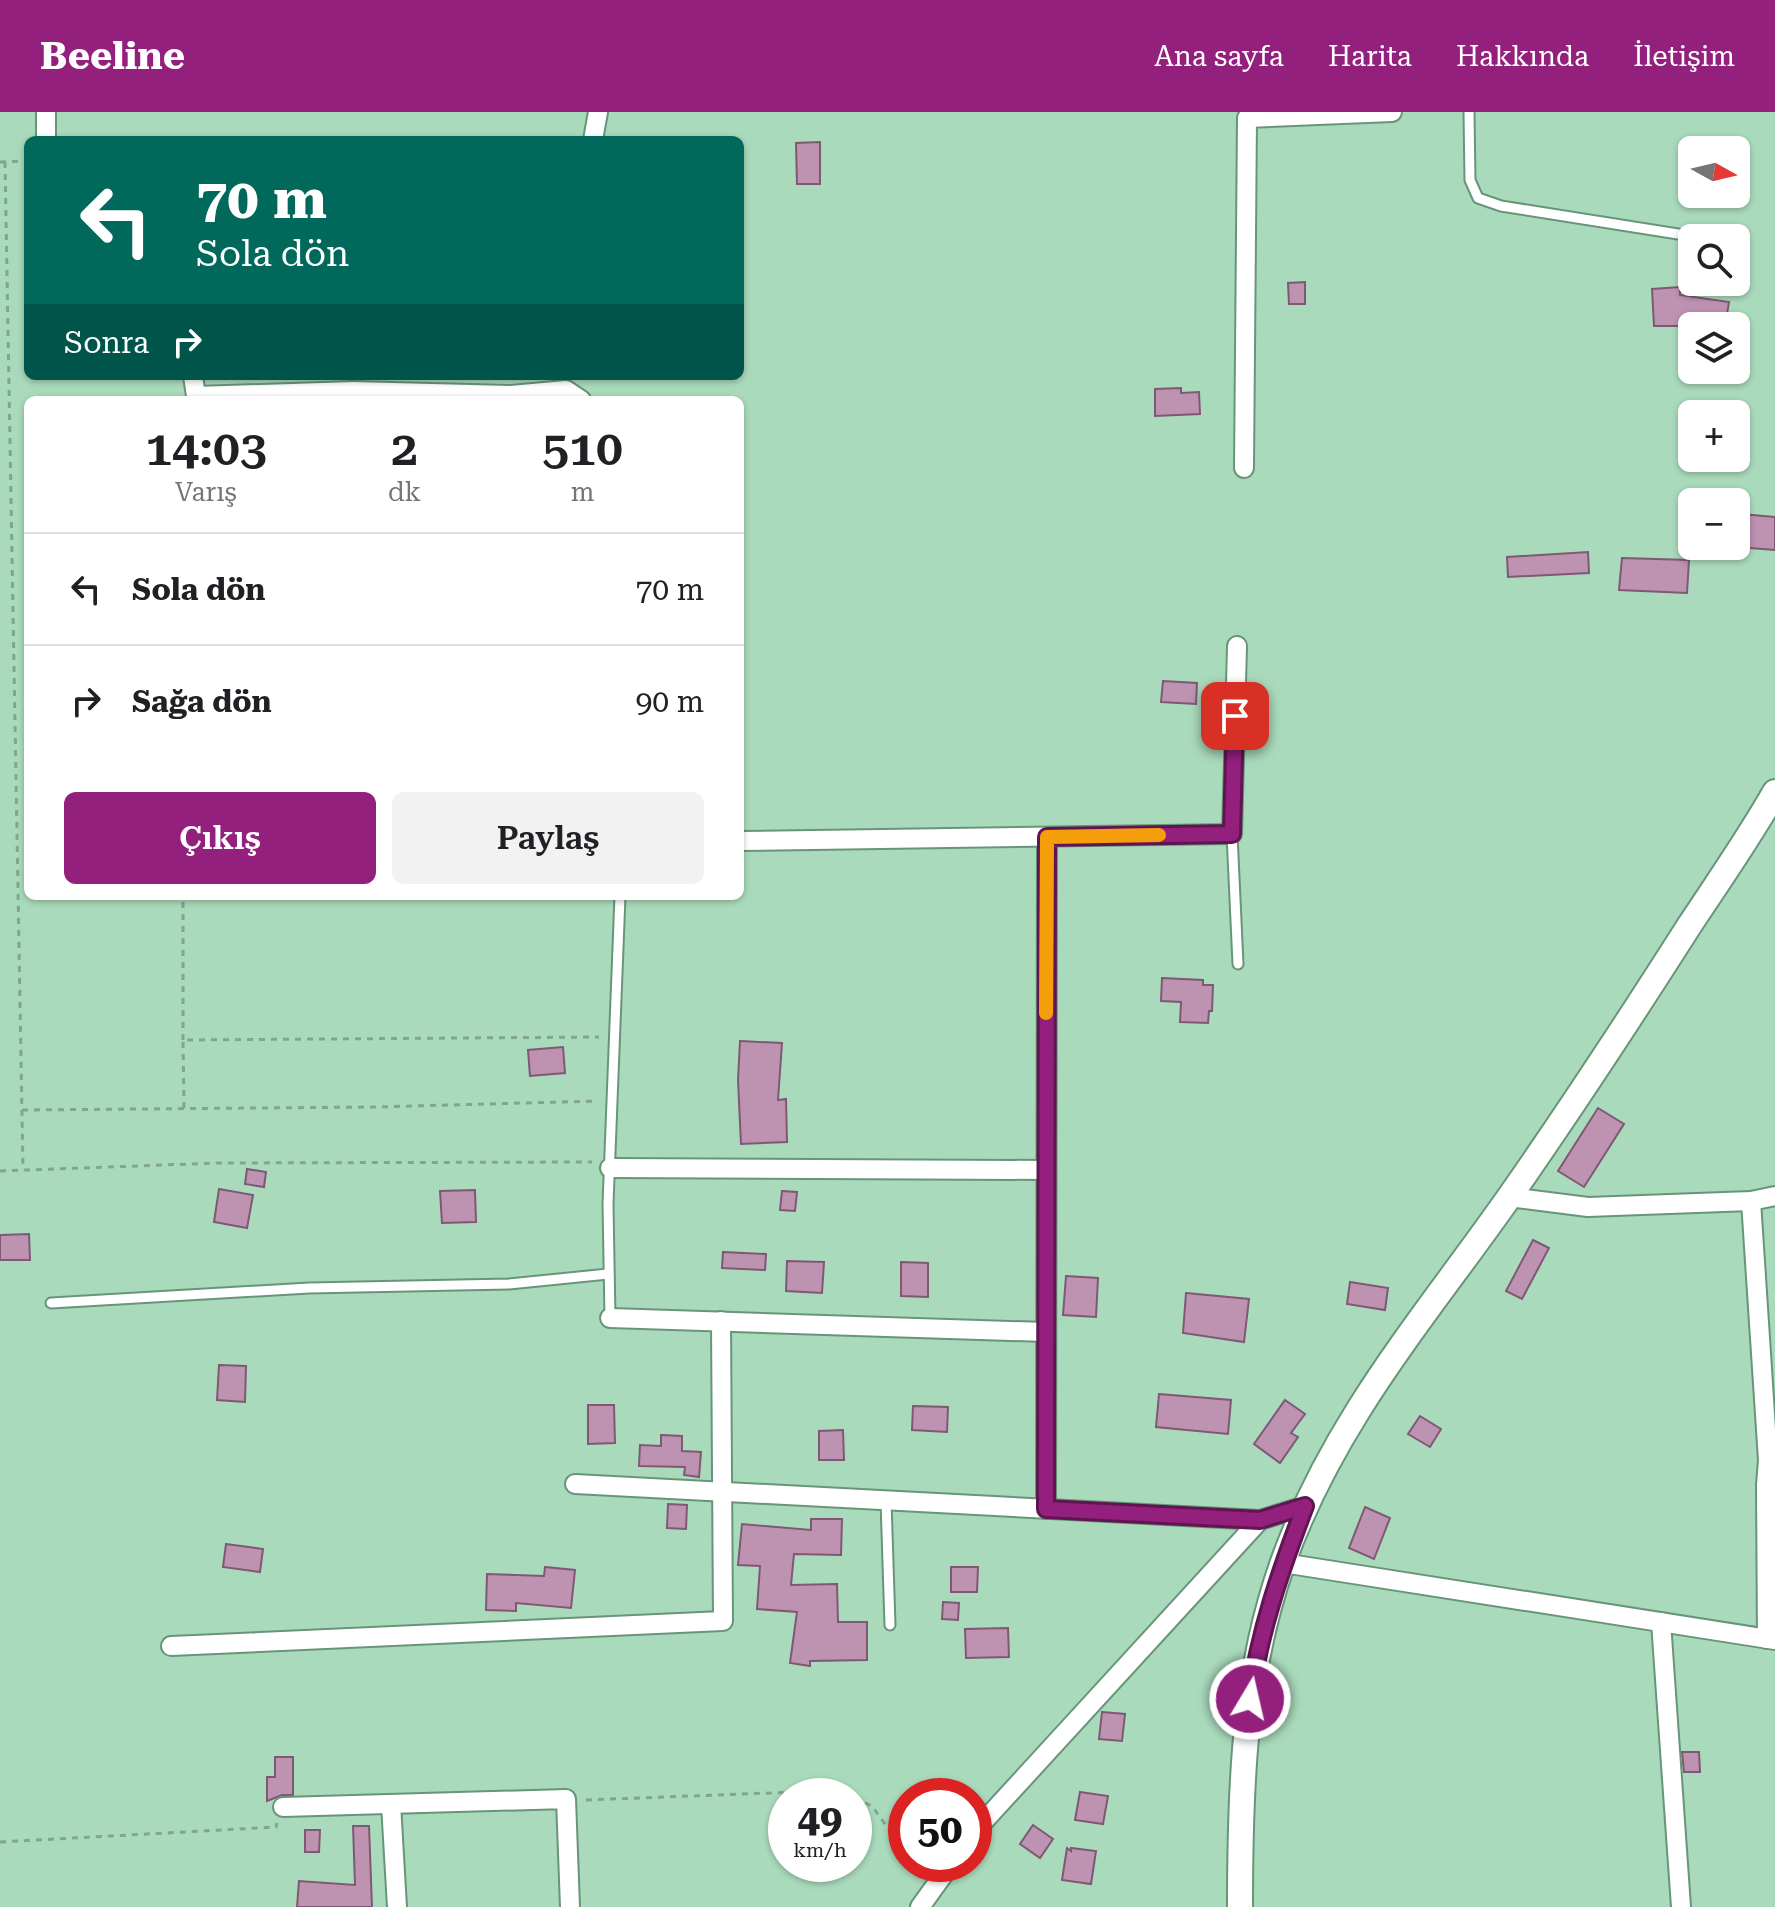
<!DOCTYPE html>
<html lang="tr">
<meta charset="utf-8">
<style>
body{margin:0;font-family:"Roboto Serif",serif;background:#f2f2f2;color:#202124;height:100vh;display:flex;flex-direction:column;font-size:30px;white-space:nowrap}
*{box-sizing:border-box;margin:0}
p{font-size:26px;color:#757577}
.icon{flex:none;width:44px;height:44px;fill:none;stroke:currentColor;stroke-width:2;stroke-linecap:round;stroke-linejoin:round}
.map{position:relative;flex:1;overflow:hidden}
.side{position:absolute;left:24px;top:284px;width:720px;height:504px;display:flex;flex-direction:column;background:#fff;border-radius:12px;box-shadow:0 2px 6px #0004}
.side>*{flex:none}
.hud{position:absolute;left:24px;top:24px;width:720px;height:244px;border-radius:12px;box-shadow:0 2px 6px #0004;background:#00695c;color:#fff;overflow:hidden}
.needle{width:52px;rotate:98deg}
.buttons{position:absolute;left:1678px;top:24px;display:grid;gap:16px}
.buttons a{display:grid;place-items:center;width:72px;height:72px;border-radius:12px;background:#fff;box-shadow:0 2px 6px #0004;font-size:40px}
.speed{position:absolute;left:768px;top:1666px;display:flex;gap:16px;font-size:40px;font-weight:700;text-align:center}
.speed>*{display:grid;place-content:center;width:104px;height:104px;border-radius:50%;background:#fff;box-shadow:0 2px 6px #0004;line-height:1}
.speed small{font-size:20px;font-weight:400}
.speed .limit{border:12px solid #d22;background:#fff;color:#111}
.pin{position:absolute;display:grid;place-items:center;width:68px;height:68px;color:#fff;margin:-34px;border-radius:16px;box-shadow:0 4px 12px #0006}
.me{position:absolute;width:88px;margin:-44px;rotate:9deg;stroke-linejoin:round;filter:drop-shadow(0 0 6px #0008)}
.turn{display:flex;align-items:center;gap:28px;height:168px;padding:0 40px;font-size:36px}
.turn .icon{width:104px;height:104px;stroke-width:2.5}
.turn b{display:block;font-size:56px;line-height:68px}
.then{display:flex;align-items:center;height:76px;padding:0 40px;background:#0003;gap:16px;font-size:30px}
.eta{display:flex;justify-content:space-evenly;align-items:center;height:136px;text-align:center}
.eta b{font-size:48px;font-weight:600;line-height:56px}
.cta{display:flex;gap:16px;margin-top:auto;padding:16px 40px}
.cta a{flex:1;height:92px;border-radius:12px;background:#94207e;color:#fff;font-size:32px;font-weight:600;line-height:92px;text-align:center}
.cta a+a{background:#f2f2f2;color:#202124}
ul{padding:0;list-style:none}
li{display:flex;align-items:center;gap:24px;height:112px;padding:0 40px;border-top:2px solid #e0e0e0}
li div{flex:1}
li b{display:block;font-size:30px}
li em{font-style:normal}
header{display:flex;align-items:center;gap:48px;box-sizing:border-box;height:112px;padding:0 40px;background:#94207e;color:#fff}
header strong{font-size:38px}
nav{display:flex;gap:44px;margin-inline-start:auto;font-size:28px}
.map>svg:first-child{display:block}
.building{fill:#be93b2;stroke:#7f5874;stroke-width:2}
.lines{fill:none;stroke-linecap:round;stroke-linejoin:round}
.service-casing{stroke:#689579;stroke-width:13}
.minor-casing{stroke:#689579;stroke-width:22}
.secondary-casing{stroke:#689579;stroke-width:28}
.path{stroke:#80a68e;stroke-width:3;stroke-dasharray:6 6;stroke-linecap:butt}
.service{stroke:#fff;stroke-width:9}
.minor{stroke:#fff;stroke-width:18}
.secondary{stroke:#fff;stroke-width:24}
.route-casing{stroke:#601552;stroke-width:20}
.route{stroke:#94207e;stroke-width:14}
.slow{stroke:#f59e0b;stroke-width:14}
</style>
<header>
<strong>Beeline</strong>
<nav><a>Ana sayfa</a><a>Harita</a><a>Hakkında</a><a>İletişim</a></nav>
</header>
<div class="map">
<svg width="1775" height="1795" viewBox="0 0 1775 1795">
<rect width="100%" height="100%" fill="#aadabc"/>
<!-- building -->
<g class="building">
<polygon points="820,30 820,72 797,72 796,31"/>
<polygon points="1305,170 1305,192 1289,192 1288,171"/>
<polygon points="1680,175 1680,183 1729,190 1725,214 1654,214 1652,177"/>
<polygon points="1181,276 1181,281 1199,280 1200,302 1155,304 1155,277"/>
<polygon points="1741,402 1775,405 1775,438 1738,435"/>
<polygon points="1588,440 1589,461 1508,465 1507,445"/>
<polygon points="1622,446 1689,448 1687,481 1619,478"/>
<polygon points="1163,569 1197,571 1196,592 1161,590"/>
<polygon points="1162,866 1203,868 1203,873 1213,873 1212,899 1209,899 1208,911 1180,910 1181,890 1161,889"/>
<polygon points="740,929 782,931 778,988 786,987 787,1030 741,1032 738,968"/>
<polygon points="563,935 565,961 530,964 528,938"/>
<polygon points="1598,996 1624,1012 1584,1075 1558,1059"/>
<polygon points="247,1057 266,1060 264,1075 245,1072"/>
<polygon points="219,1077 253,1083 247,1116 214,1110"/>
<polygon points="475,1078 476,1110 442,1111 440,1079"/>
<polygon points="782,1079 797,1080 795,1099 780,1098"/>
<polygon points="29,1122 30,1148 0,1148 0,1123"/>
<polygon points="1533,1128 1549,1136 1522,1187 1506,1179"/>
<polygon points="723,1140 766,1142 765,1158 722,1156"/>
<polygon points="787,1149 824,1150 822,1181 786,1179"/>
<polygon points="901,1150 928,1151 928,1185 901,1184"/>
<polygon points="1066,1164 1098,1166 1096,1205 1063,1203"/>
<polygon points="1350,1170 1388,1176 1385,1198 1347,1192"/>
<polygon points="1186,1181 1249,1187 1244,1230 1183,1221"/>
<polygon points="219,1253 246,1254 245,1290 217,1288"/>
<polygon points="1159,1282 1231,1288 1228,1322 1156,1315"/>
<polygon points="1285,1288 1305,1302 1291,1321 1298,1325 1280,1351 1254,1332"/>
<polygon points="588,1293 614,1293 615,1331 588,1332"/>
<polygon points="913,1294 948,1295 947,1320 912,1318"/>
<polygon points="1420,1304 1441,1317 1430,1335 1408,1322"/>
<polygon points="843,1318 844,1348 819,1348 819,1319"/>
<polygon points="661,1323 682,1324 682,1339 701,1340 699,1365 684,1363 685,1355 639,1354 640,1333 661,1334"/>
<polygon points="668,1392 687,1393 686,1417 667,1416"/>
<polygon points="1365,1395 1390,1406 1374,1447 1349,1436"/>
<polygon points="811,1407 842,1407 841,1443 794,1442 791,1473 837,1472 838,1510 867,1510 867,1548 810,1549 810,1554 790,1551 797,1500 757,1497 760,1454 738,1453 742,1412 811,1418"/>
<polygon points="226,1432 263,1437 260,1460 223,1455"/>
<polygon points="545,1455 575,1458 571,1496 516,1491 516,1499 486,1498 487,1462 544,1464"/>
<polygon points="951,1455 978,1455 977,1480 951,1480"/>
<polygon points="943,1490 959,1491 958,1508 942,1507"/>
<polygon points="1008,1516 1009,1545 966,1546 965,1517"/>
<polygon points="1102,1600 1125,1602 1122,1629 1099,1627"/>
<polygon points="1682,1640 1699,1640 1700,1660 1684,1660"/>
<polygon points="275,1645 293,1645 293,1683 282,1683 267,1689 267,1665 275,1665"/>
<polygon points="1080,1680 1108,1684 1103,1712 1075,1708"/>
<polygon points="1033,1713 1053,1727 1040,1746 1020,1732"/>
<polygon points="353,1714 369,1714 372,1795 297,1795 299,1769 355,1773"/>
<polygon points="305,1718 320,1718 319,1740 305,1740"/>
<polygon points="1067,1736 1071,1739 1071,1736 1096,1739 1091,1772 1062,1768"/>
</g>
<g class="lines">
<!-- service casing -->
<g class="service-casing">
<g id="service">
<polyline points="1469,0 1470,68 1478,86 1501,94 1697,125"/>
<polyline points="1232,722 1238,852"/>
<polyline points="51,1191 309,1176 509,1172 608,1162"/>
<polyline points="610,1206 608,1092 620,784"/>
<polyline points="886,1389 890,1513"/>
</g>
</g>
<!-- minor casing -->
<g class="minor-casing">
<g id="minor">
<polyline points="46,0 46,28"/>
<polyline points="593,28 598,0"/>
<polyline points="193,264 196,284 353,279 511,283 566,278 581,288"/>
<polyline points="1244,356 1247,6 1392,0"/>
<polyline points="740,729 1232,722 1237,534"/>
<polyline points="610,1056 1045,1058"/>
<polyline points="1509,1085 1588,1095 1751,1089 1775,1084"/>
<polyline points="1751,1089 1768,1348 1766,1373 1767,1527"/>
<polyline points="610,1206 1045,1220"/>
<polyline points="575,1372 1260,1408"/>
<polyline points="1046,1397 1047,725"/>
<polyline points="1283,1451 1775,1528"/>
<polyline points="1661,1510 1681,1795"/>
<polyline points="171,1534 723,1509 721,1209"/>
<polyline points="391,1692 397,1795"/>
<polyline points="283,1695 566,1687 570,1795"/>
<polyline points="974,1720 1260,1408 1305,1394"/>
<polyline points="920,1795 951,1752"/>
</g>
</g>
<!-- secondary casing -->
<g class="secondary-casing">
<path id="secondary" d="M 1240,1795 C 1240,1678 1243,1562 1283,1450 C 1334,1308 1425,1205 1510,1084 C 1572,995 1631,905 1689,814 C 1718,770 1749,726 1775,680"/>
</g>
<!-- path -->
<g class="path">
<polyline points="0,50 28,49"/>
<polyline points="5,50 23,1058"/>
<polyline points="183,928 183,784"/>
<polyline points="184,996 183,928 599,925"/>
<polyline points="22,998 375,995 598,989"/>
<polyline points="0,1059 218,1051 592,1050"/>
<polyline points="854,1686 872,1694 906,1741"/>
<polyline points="586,1688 822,1679 850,1684"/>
<polyline points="0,1730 276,1715 277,1711"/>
</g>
<!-- service -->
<use href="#service" class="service"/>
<!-- minor -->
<use href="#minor" class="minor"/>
<!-- secondary -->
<use href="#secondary" class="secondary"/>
</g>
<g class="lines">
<!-- route casing -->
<g class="route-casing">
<path id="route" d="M 1235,604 L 1232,722 L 1047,725 L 1046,1397 L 1260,1408 L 1305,1394 C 1281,1457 1259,1520 1250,1587"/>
</g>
<!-- route -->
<use href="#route" class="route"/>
<!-- slow -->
<polyline class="slow" points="1046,901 1047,725 1159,723"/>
</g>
</svg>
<div class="buttons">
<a><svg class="needle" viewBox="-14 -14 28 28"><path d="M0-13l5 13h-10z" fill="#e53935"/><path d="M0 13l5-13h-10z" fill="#757577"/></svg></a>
<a><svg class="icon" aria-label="search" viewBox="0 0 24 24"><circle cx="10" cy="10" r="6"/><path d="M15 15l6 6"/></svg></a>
<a><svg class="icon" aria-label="layers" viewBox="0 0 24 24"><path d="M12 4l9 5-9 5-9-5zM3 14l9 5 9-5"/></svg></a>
<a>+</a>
<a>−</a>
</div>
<div class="speed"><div>49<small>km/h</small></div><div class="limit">50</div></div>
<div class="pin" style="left:1235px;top:604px;background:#d93025"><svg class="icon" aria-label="arrive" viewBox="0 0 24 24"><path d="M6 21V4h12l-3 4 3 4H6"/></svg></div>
<svg class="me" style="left:1250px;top:1587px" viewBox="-20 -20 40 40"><circle r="17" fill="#94207e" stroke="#fff" stroke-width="3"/><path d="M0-11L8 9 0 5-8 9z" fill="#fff"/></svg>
<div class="hud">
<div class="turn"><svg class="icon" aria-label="left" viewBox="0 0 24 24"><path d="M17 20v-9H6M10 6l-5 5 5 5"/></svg><div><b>70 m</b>Sola dön</div></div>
<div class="then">Sonra<svg class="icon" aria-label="right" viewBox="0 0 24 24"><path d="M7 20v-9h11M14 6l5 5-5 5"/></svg></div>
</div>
<section class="side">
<div class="eta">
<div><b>14:03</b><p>Varış</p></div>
<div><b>2</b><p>dk</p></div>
<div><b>510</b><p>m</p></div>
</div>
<ul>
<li><svg class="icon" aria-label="left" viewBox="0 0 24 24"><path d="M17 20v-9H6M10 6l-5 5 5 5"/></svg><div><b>Sola dön</b></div><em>70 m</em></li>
<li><svg class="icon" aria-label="right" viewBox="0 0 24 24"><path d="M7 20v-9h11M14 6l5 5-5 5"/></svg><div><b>Sağa dön</b></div><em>90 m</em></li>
</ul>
<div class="cta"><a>Çıkış</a><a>Paylaş</a></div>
</section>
</div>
